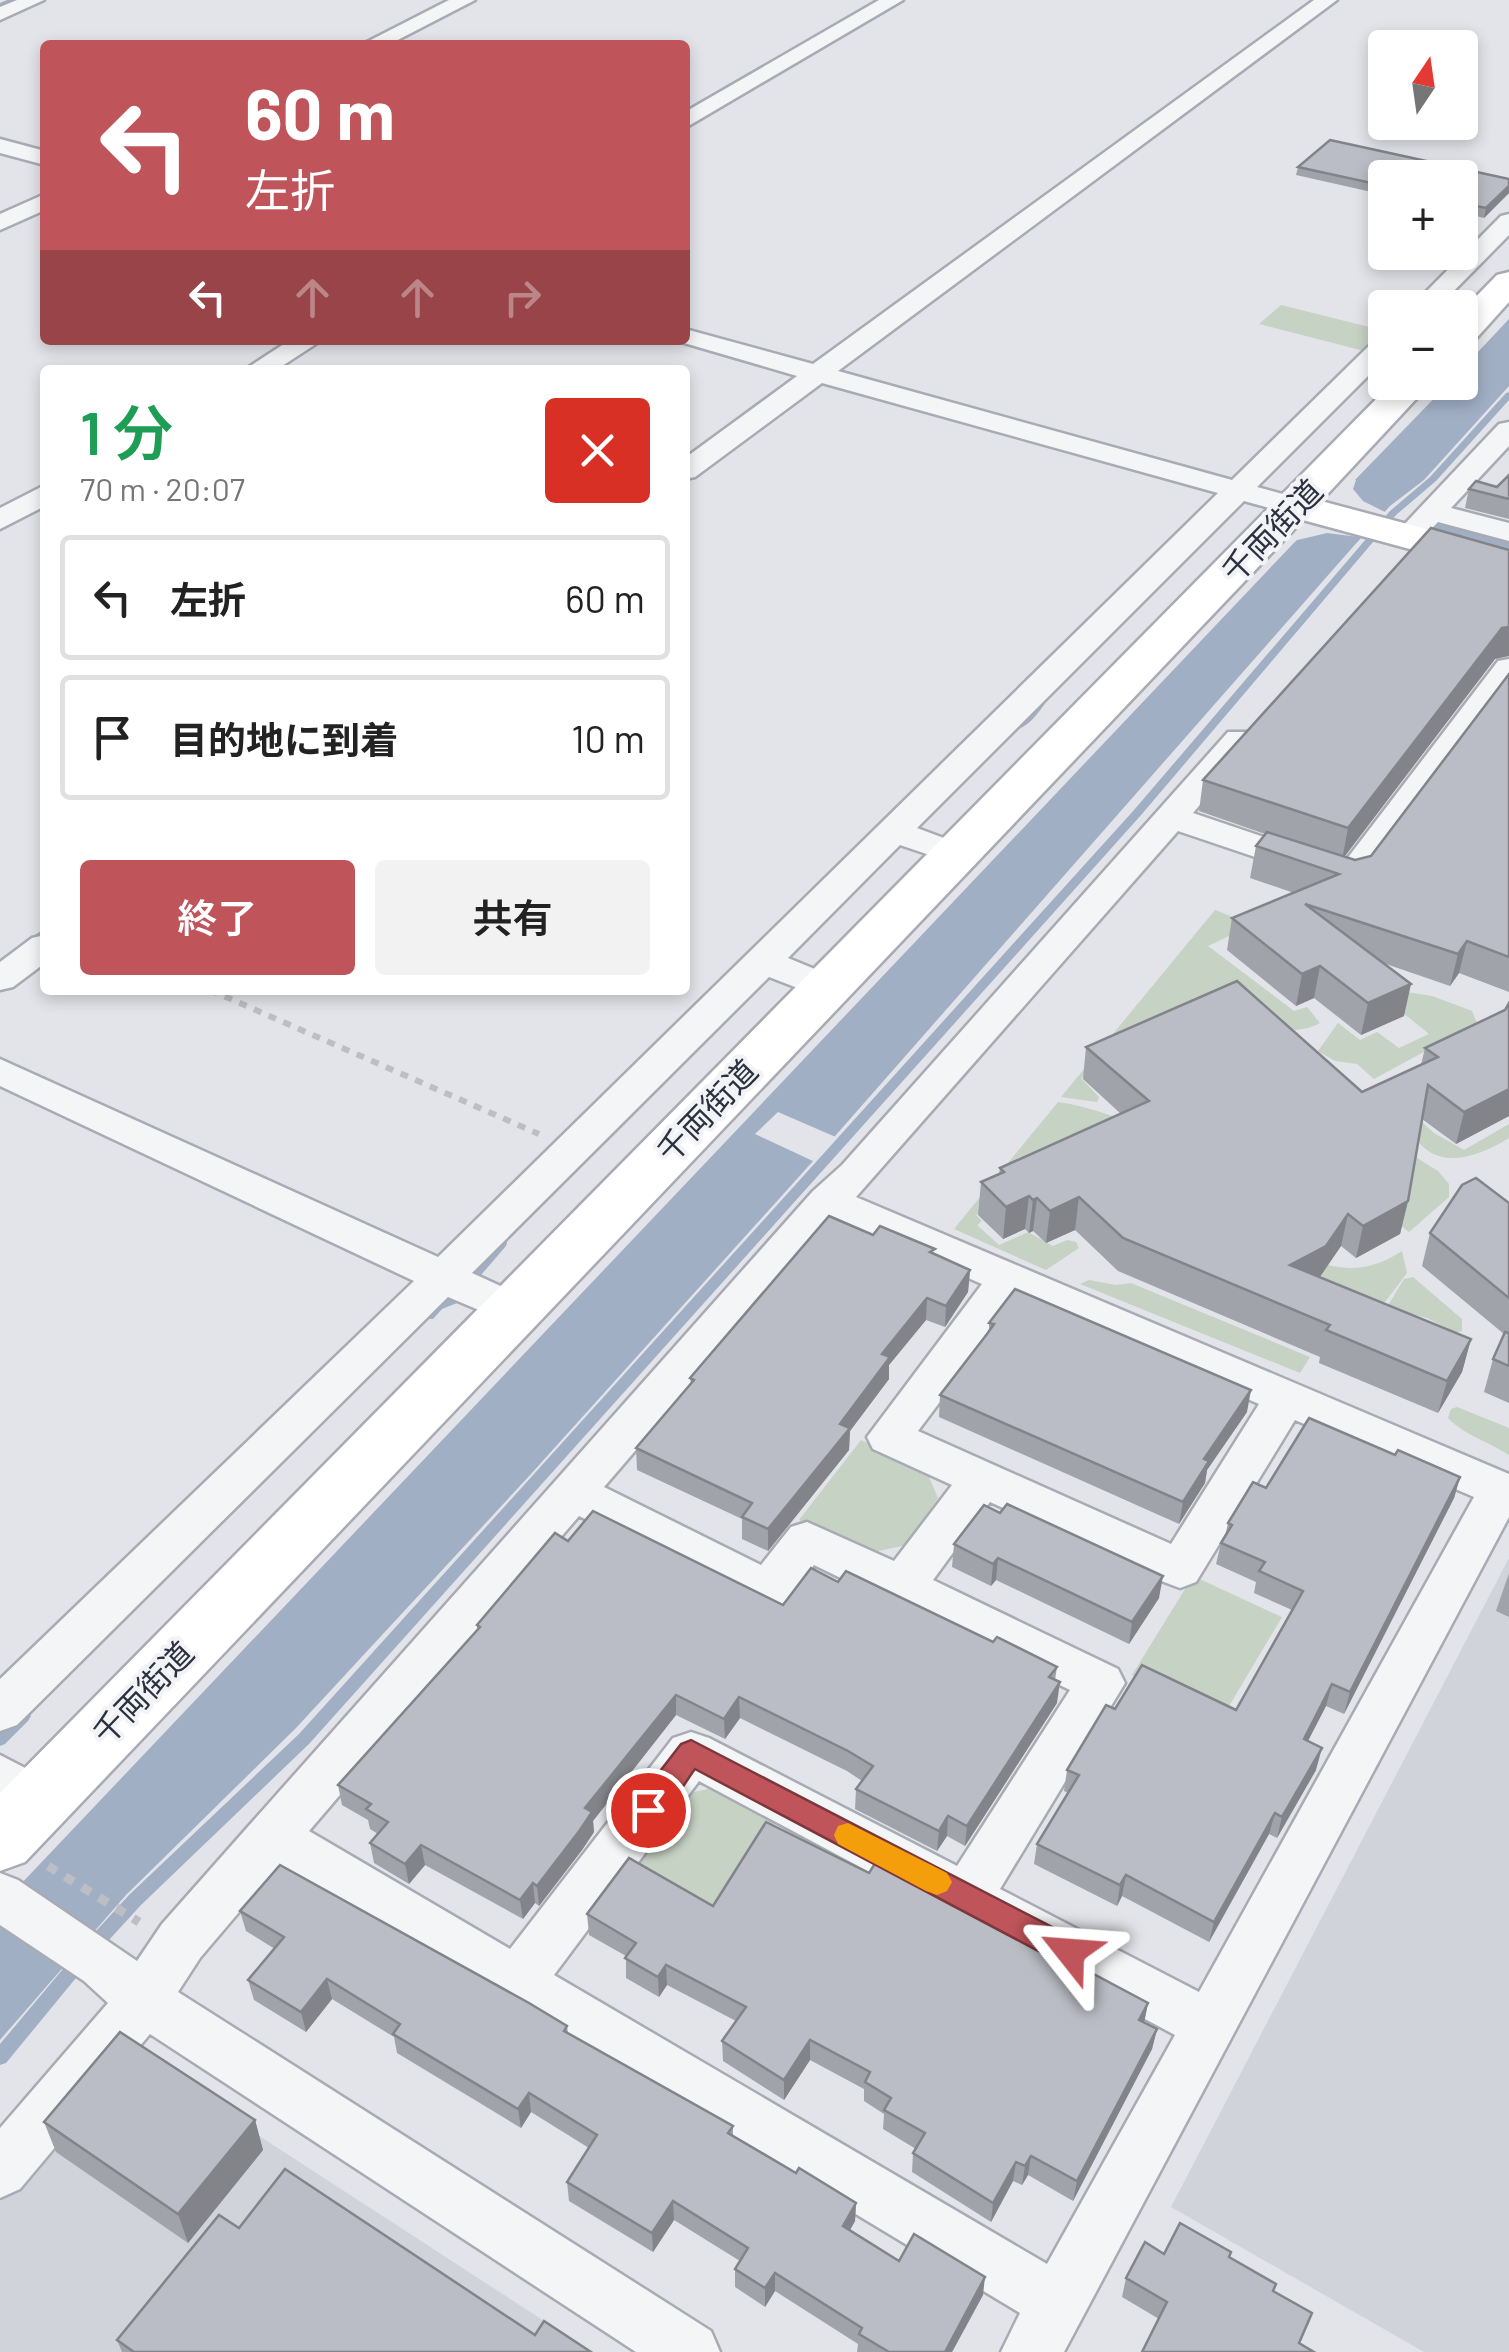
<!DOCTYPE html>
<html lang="ja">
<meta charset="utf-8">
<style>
body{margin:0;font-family:Barlow,"Noto Sans JP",sans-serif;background:#f2f2f2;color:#222;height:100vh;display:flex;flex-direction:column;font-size:38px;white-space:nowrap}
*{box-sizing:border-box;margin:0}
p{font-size:32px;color:#767676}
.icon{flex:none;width:55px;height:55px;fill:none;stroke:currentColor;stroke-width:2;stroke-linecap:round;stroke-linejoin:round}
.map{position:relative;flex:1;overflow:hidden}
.drawer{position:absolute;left:40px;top:365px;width:650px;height:630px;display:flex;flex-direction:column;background:#fff;border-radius:10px;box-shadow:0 5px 15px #0003}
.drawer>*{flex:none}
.hud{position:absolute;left:40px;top:40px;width:650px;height:305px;border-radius:10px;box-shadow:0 5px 15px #0003;background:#bf555b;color:#fff;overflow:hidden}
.needle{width:65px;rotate:13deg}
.controls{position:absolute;left:1368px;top:30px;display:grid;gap:20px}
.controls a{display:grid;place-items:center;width:110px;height:110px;border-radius:10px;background:#fff;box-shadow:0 5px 15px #0003;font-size:50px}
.pin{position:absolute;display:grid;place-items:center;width:85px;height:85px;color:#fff;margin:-42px;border:5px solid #fff;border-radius:50%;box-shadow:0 2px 10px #0007}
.me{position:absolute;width:110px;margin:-55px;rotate:298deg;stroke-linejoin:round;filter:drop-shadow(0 0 8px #0008)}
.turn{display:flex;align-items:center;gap:35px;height:210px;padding:0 40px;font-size:45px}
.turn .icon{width:130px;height:130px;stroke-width:2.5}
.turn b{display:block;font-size:70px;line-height:85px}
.lanes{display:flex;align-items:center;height:95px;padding:0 40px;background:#0003;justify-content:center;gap:50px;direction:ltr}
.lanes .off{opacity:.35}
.round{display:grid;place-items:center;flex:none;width:105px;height:105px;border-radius:10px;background:#f2f2f2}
.headline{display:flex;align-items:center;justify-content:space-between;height:170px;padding:0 40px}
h1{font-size:60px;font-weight:600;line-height:75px;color:#1e9e55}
.button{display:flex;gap:20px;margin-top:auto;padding:20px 40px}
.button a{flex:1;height:115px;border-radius:10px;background:#bf555b;color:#fff;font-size:40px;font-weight:600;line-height:115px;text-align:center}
.button a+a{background:#f2f2f2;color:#222}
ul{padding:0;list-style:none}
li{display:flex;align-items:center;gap:30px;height:125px;margin:0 20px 15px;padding:0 20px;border:5px solid #e0e0e0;border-radius:10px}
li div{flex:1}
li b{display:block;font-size:38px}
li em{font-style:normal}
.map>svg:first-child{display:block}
.built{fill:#d0d3da}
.green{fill:#c6d2c4}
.water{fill:#a1afc5}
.pier{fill:#e2e4e9}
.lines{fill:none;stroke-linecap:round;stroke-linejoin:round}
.stream{fill:#a1afc5;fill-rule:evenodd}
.street-casing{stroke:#a8abb3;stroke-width:5}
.secondary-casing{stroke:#a8abb3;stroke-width:5}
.path-far1{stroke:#bcbec3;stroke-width:6;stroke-dasharray:8 8;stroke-linecap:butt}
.path{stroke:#bcbec3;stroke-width:9;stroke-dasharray:10 10;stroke-linecap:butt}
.street{fill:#f4f5f7;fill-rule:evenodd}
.secondary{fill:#fff;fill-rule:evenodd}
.wall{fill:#a0a3a9}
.shaded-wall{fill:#82848a}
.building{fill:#babdc5;stroke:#82848a;stroke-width:2.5}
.route{fill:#bf555b;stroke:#7c373b;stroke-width:2.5}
.slow{fill:#f59e0b}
.labels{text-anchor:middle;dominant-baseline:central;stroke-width:8;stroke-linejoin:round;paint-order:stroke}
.street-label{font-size:32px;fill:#2c313f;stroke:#f1f3f6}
</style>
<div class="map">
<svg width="1509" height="2352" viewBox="0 0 1509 2352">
<rect width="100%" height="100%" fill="#e2e4e9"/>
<!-- built -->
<g class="built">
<polygon points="1509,1558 1509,2352 1424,2352 1171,2207"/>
<polygon points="130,2052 592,2352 0,2352 0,2202"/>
</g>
<!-- green -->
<g class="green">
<polygon points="1281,305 1385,331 1364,351 1259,324"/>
<path d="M 1215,910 L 1253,925 L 1208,946 L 1294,1011 L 1307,1007 L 1320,1023 C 1289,1040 1261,1021 1232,1008 L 1081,1078 L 1099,1097 L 1097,1102 L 1061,1097 Z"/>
<polygon points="1406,992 1432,996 1472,1011 1477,1023 1374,1079 1357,1064 1335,1061 1318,1051 1338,1023 1360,1040 1377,1032 1399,1048 1429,1034 1402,1012"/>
<path d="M 1058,1102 C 1091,1106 1119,1120 1151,1128 L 976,1215 L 982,1221 L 977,1225 L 999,1245 L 1028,1232 L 1053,1246 L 1067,1240 L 1076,1242 L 1079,1248 L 1046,1270 L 954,1229 Z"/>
<path d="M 1401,1103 L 1434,1133 L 1464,1150 L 1509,1124 L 1509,1138 C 1458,1169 1417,1169 1401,1103 Z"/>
<polygon points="1401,1148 1438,1171 1449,1184 1449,1197 1409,1232 1352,1186"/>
<path d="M 1402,1251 L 1407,1273 L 1382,1306 C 1356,1297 1319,1284 1307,1257 C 1341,1273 1370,1272 1402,1251 Z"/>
<polygon points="1413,1277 1462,1319 1462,1331 1456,1333 1427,1318 1387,1307 1404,1279"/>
<polygon points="1089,1280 1116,1285 1131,1283 1310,1357 1300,1373 1080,1284"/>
<path d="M 1457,1407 L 1509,1428 L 1509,1455 C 1489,1442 1464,1435 1448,1418 L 1451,1409 Z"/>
<polygon points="861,1440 926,1470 938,1498 907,1545 869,1553 799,1520"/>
<polygon points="1193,1576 1282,1617 1222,1718 1132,1675"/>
<polygon points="718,1787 777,1818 708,1915 624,1868 679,1795"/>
</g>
<!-- water -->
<polygon class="water" points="1509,319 1509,386 1424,480 1390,506 1352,548 814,1160 531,1474 296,1728 126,1895 0,2040 0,1906 1290,547 1449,383 1460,382 1460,371"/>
<!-- pier -->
<g class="pier">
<polygon points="1351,479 1356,480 1353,489 1363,501 1389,514 1367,538 1327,533 1289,542"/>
<polygon points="778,1112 838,1138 535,1478 298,1731 815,1162 755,1134"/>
</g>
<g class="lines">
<!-- stream -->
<g class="stream">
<polygon points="7,0 15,0 0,7 0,3"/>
<polygon points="1509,392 1509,400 1436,481 1396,515 1142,814 309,1744 141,1905 98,1952 92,1955 86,1952 84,1947 86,1942 129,1895 299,1734 1134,810 1390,511 1430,477 1506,393"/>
<polygon points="1433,522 1509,543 1509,549 1430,527 1430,523"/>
<path d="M 1047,690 L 1052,693 C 1040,710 1030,730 1007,732 L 1007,728 L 1024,718 L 1043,691 Z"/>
<polygon points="45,928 45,936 0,968 0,959"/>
<polygon points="501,1238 506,1240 507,1243 506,1246 457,1303 442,1309 433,1319 423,1319 421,1316 432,1303 447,1297 496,1240"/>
<polygon points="23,1710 28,1711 31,1716 28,1721 5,1744 0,1746 0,1729 18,1711"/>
<polygon points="79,1954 85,1957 87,1962 85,1967 6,2063 0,2065 0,2044 73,1957"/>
</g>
<!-- street casing -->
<g class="street-casing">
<g id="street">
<polygon points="17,0 44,0 0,20 0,7"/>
<polygon points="449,0 475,0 388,45 361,45"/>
<polygon points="879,0 903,0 685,128 685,112"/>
<polygon points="1314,0 1337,0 838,371 1232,480 1376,339 1385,336 1385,359 1257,487 1305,500 1309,506 1305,512 1295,515 1244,501 917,828 968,847 973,854 968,861 956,864 900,845 788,958 839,979 844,987 839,995 826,999 769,977 472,1273 527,1298 533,1309 527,1320 512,1324 448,1297 17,1725 0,1731 0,1679 414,1281 0,1086 0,1059 438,1257 1218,493 822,383 695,477 685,479 685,458 797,376 674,340 685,340 685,329 813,364"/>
<polygon points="0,139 45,151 45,165 0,153"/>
<polygon points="45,194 45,210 0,230 0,214"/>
<polygon points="1509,214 1509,235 1437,308 1410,308 1501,216"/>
<polygon points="290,340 322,340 276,370 244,370"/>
<polygon points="1509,422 1509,446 1451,508 1509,523 1509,541 1438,522 1419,542 1399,542 1394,536 1399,530 1499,424"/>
<polygon points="45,485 45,506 0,529 0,508"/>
<path d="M 1509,659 L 1509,689 L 1362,885 L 1350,888 L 1338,885 L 1178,831 L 856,1197 L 1509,1474 L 1509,1517 L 1064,2352 L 1001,2352 L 1020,2313 L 278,1866 L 200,1958 L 178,1992 L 711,2331 L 720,2352 L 636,2352 L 150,2034 L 20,2189 L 0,2198 L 0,2128 L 108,2003 L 84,1981 L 0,1925 L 0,1873 L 18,1880 L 137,1961 L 162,1924 L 254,1820 L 813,1191 L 842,1165 L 1228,732 L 1252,732 L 1256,739 L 1193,813 L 1343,864 L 1498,661 ZM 834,1220 L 982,1284 L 867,1437 L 873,1449 L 952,1485 L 894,1561 L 807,1522 L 791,1527 L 761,1565 L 604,1487 ZM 1017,1299 L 1259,1404 L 1171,1544 L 918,1431 ZM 1295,1420 L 1474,1497 L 1199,1992 L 1000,1889 L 1125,1683 L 1118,1669 L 933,1580 L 990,1502 L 1164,1582 L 1180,1588 L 1196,1582 ZM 579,1516 L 768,1609 L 785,1603 L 814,1565 L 1070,1690 L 957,1866 L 709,1738 L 691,1732 L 673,1738 L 510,1949 L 309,1831 ZM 699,1781 L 1175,2035 L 1047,2264 L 554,1975 Z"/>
<polygon points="45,935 45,963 13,987 0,990 0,962 32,938"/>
<polygon points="0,1755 56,1784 63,1799 56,1814 38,1821 0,1802"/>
</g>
</g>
<!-- secondary casing -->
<g class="secondary-casing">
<g id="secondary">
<polygon points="1509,272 1509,302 1473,342 1460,345 1460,313 1497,275"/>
<polygon points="1393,382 1432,382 1321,501 1509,551 1509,576 1303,520 25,1862 0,1871 0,1793"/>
</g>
</g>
<!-- path-far1 -->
<polyline class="path-far1" points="210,990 539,1134"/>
<!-- path -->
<polyline class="path" points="48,1866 139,1922"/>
<!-- street -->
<use href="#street" class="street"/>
<!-- secondary -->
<use href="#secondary" class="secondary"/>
</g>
<!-- wall -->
<g class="wall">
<polygon points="1298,167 1509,179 1509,193 1484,218 1460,212 1460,178 1385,178 1385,195 1296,175"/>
<polygon points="1509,475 1509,519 1465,508 1469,489 1497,487"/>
<polygon points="1495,659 1344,856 1355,860 1371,856 1509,674 1509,992 1459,973 1450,986 1386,964 1404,1016 1361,1035 1314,998 1296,1006 1227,950 1232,918 1294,893 1250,878 1256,846 1265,834 1199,811 1203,780"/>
<polygon points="1509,1003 1509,1116 1456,1144 1422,1119 1408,1201 1400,1234 1356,1258 1341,1246 1320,1277 1471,1339 1462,1372 1438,1413 1319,1363 1320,1357 1118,1271 1075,1230 1046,1243 1033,1231 1029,1233 1025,1229 1003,1239 978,1215 981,1182 999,1174 1000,1168 1121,1114 1083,1079 1086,1047 1362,1092 1421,1065 1425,1048 1505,1010"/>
<polygon points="1509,1203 1509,1403 1484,1392 1493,1359 1504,1334 1422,1266 1430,1233"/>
<polygon points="873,1235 935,1254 970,1270 968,1292 945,1327 926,1320 889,1365 889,1379 850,1431 849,1450 768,1551 742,1539 742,1519 637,1470 636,1448 691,1384 690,1378"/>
<polygon points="989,1323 1247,1412 1207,1470 1205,1483 1179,1524 939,1417 940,1395 989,1332"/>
<polygon points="1395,1455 1460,1477 1454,1498 1344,1714 1326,1706 1308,1741 1316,1770 1277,1838 1269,1834 1209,1942 1122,1896 1117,1906 1034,1864 1037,1844 1068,1793 1064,1791 1067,1770 1115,1709 1236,1710 1292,1610 1254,1593 1256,1582 1216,1564 1221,1543 1225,1536 1228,1523 1266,1488"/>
<polygon points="568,1541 783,1605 838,1582 1057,1667 1055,1680 1057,1703 965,1846 947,1836 937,1851 855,1809 856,1789 862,1781 847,1771 740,1718 725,1739 676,1715 593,1821 594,1832 582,1850 539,1906 535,1903 523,1919 425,1865 409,1884 374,1863 370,1843 378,1834 370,1829 368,1820 342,1805 338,1785 477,1630 477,1625"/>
<polygon points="954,1544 1159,1598 1129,1644 996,1580 991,1586 952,1567"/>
<polygon points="1509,1573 1509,1617 1496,1611"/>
<polygon points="869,1873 1148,2003 1144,2023 1157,2029 1152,2049 1073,2201 1028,2175 1022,2185 1013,2181 991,2222 912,2172 913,2153 916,2149 883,2129 884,2114 864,2101 864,2089 810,2060 784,2100 723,2061 722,2041 736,2021 667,1985 659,1997 626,1978 626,1956 589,1935 587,1914 713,1906"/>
<polygon points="240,1911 567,2026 568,2033 733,2126 733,2136 796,2173 856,2203 855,2221 850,2230 899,2261 983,2295 952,2352 857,2352 858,2344 775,2291 765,2307 735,2287 735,2269 740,2261 674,2220 653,2252 569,2201 567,2182 589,2148 531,2112 521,2128 397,2053 394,2037 332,1999 306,2032 254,2000 248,1980 275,1949 246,1931"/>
<polygon points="255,2120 263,2150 188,2243 56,2152 44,2122"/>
<polygon points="1164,2254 1230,2257 1274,2291 1305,2331 1300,2343 1159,2319 1122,2297 1126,2278"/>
<polygon points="535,2335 591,2352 122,2352 117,2340"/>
</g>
<!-- shaded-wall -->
<g class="shaded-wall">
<polygon points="1509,186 1509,193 1484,218 1486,208"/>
<polygon points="1509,627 1509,656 1495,659 1342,860 1348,828 1502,628"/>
<polygon points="1467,941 1459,973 1450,986 1458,954"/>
<polygon points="1320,966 1314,998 1296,1006 1302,974"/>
<polygon points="1411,984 1404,1016 1361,1035 1368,1003"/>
<polygon points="1509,1089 1509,1116 1456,1144 1464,1112"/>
<polygon points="1029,1196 1025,1229 1003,1239 1006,1207"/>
<polygon points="1079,1197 1075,1230 1046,1243 1050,1211"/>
<polygon points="1037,1198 1033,1231 1029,1233 1033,1200"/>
<polygon points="1408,1201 1400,1234 1356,1258 1363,1226"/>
<polygon points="1348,1214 1341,1246 1319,1278 1290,1265"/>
<polygon points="970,1270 968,1292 945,1327 946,1306"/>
<polygon points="927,1298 926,1320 889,1365 889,1379 850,1431 849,1450 768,1551 768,1529 840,1424 882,1354"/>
<polygon points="1471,1339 1462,1372 1438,1413 1447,1381"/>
<polygon points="1251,1390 1247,1412 1207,1470 1205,1483 1179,1524 1183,1502 1204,1459"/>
<polygon points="1460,1477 1454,1498 1344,1714 1350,1692"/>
<polygon points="998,1558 996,1580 991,1586 993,1564"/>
<polygon points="1163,1576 1159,1598 1129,1644 1132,1622"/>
<polygon points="1060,1682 1057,1703 965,1846 967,1826"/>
<polygon points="1332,1684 1326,1706 1298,1760 1304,1739"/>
<polygon points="676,1695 676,1715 593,1821 594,1832 582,1850 539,1906 537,1886 585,1808"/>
<polygon points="739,1697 740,1718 725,1739 724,1719"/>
<polygon points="1322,1748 1316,1770 1277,1838 1282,1817"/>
<polygon points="1275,1813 1269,1834 1209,1942 1214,1922"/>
<polygon points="948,1816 947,1836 937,1851 939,1831"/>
<polygon points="421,1845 425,1865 409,1884 405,1864"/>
<polygon points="1126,1875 1122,1896 1117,1906 1120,1885"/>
<polygon points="533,1883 535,1903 523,1919 520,1900"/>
<polygon points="666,1965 667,1985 659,1997 658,1977"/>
<polygon points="327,1979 332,1999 306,2032 301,2012"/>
<polygon points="1148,2003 1144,2023 1139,2020"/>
<polygon points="1157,2029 1152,2049 1073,2201 1077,2181"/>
<polygon points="810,2040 810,2060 784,2100 784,2080"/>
<polygon points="529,2093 531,2112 521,2128 518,2109"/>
<polygon points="255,2120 263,2150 188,2243 178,2214"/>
<polygon points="1031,2156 1028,2175 1022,2185 1025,2166"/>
<polygon points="1016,2162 1013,2181 991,2222 993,2203"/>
<polygon points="673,2201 674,2220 653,2252 652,2233"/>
<polygon points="856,2203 855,2221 842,2244 843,2226"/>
<polygon points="775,2273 775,2291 765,2307 765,2288"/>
<polygon points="985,2277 983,2295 952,2352 945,2352"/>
</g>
<!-- building -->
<g class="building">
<polygon points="1330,140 1509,179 1509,186 1486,208 1460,203 1460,178 1385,178 1385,186 1298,167"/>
<polygon points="1509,475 1509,499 1469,489 1476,481 1497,487"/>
<polygon points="1431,528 1509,550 1509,627 1502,628 1348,828 1203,780"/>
<polygon points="1509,674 1509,957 1467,941 1458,954 1305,904 1411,984 1368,1003 1320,966 1302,974 1232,918 1339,874 1256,846 1267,832 1355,860 1371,856"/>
<polygon points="1237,981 1362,1092 1438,1057 1425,1048 1505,1010 1509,1003 1509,1089 1464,1112 1428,1085 1408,1201 1363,1226 1348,1214 1326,1246 1290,1265 1471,1339 1447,1381 1326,1330 1330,1325 1123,1238 1079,1197 1050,1211 1037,1198 1033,1200 1029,1196 1006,1207 981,1182 1004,1172 1000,1168 1149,1101 1086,1047"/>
<polygon points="1476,1178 1509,1203 1509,1298 1430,1233 1462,1185"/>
<polygon points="829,1216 873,1235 880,1226 935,1249 930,1252 970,1270 946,1306 927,1298 882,1354 890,1357 840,1424 850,1428 768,1529 742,1517 752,1503 636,1448 694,1380 690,1378"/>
<polygon points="1015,1289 1251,1390 1204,1459 1209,1461 1183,1502 940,1395 987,1334 994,1324 989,1323"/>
<polygon points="1505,1332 1509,1333 1509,1366 1493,1359"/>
<polygon points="1309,1418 1395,1455 1398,1450 1460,1477 1350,1692 1332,1684 1304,1739 1322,1748 1282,1817 1275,1813 1214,1922 1126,1875 1120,1885 1037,1844 1079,1775 1067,1770 1106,1705 1115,1709 1142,1665 1236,1710 1303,1591 1259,1571 1265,1562 1221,1543 1232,1525 1228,1523 1253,1482 1266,1488"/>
<polygon points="1007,1504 1163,1576 1132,1622 998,1558 993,1564 954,1544 984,1505 1000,1513"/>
<polygon points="593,1511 783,1605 811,1568 838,1582 846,1571 993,1642 997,1637 1057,1667 1049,1677 1060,1682 967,1826 948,1816 939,1831 856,1789 873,1766 848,1751 739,1697 724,1719 676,1695 585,1808 592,1812 580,1830 537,1886 533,1883 520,1900 421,1845 405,1864 370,1843 388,1822 366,1809 371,1804 338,1785 480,1627 477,1625 555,1533 568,1541"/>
<polygon points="766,1822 869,1873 878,1859 1148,2003 1139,2020 1157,2029 1077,2181 1031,2156 1025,2166 1016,2162 993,2203 913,2153 925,2133 884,2110 891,2098 865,2082 870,2072 810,2040 784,2080 722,2041 746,2007 666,1965 658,1977 625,1958 636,1943 587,1914 629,1858 713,1906"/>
<polygon points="280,1865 529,2003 567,2026 564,2031 733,2126 728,2133 796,2173 799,2168 856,2203 843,2226 899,2261 914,2234 985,2277 945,2352 889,2352 859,2334 862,2328 775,2273 765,2288 735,2269 748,2248 673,2201 652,2233 567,2182 597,2135 529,2093 518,2109 393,2034 400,2024 327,1979 301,2012 248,1980 284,1937 240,1911"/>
<polygon points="120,2032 255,2120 178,2214 44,2122"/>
<polygon points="285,2169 535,2335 544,2321 591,2352 134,2352 117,2340 219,2215 239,2228"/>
<polygon points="1180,2223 1231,2252 1229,2257 1276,2284 1273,2291 1312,2313 1299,2343 1314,2352 1142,2352 1167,2302 1126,2278 1145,2242 1164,2254"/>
</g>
<!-- route -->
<path class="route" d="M 691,1740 L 1081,1942 L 1085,1952 L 1081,1962 L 1070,1966 L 1059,1962 L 695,1769 C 681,1787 663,1828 637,1819 L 633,1810 L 637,1801 L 681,1744 Z"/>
<!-- slow -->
<polygon class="slow" points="848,1823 947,1873 952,1882 947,1891 937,1895 926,1891 838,1844 834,1835 838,1826"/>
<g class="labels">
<!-- street labels -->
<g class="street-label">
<text transform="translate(1271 530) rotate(-46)">千両街道</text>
<text transform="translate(706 1110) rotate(-46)">千両街道</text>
<text transform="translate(142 1692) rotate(-46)">千両街道</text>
</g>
</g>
</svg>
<div class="controls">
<a><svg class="needle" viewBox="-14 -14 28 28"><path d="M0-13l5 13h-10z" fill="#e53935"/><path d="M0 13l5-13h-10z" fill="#767676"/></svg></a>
<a>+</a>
<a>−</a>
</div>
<div class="pin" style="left:648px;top:1810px;background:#d93025"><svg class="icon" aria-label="arrive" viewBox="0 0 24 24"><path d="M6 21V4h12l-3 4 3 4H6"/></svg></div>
<svg class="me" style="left:1070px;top:1952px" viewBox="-20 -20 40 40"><path d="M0-17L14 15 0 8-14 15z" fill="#bf555b" stroke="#fff" stroke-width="4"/></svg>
<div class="hud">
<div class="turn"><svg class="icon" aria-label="left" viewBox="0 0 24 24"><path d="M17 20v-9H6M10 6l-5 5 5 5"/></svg><div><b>60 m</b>左折</div></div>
<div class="lanes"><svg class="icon" aria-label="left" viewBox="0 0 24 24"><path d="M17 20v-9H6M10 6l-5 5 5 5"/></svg><svg class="icon off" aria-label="ahead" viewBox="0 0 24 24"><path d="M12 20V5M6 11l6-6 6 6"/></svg><svg class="icon off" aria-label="ahead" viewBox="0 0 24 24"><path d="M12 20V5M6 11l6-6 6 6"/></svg><svg class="icon off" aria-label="right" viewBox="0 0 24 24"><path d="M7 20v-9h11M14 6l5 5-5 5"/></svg></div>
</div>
<section class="drawer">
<div class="headline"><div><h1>1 分</h1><p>70 m · 20:07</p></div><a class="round" style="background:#d93025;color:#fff"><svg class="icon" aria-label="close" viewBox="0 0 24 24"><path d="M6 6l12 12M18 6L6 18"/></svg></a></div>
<ul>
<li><svg class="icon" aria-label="left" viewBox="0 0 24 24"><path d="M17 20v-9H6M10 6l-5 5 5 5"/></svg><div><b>左折</b></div><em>60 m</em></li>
<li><svg class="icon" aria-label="arrive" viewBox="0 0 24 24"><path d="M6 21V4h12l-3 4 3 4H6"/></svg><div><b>目的地に到着</b></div><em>10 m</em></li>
</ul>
<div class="button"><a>終了</a><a>共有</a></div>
</section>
</div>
